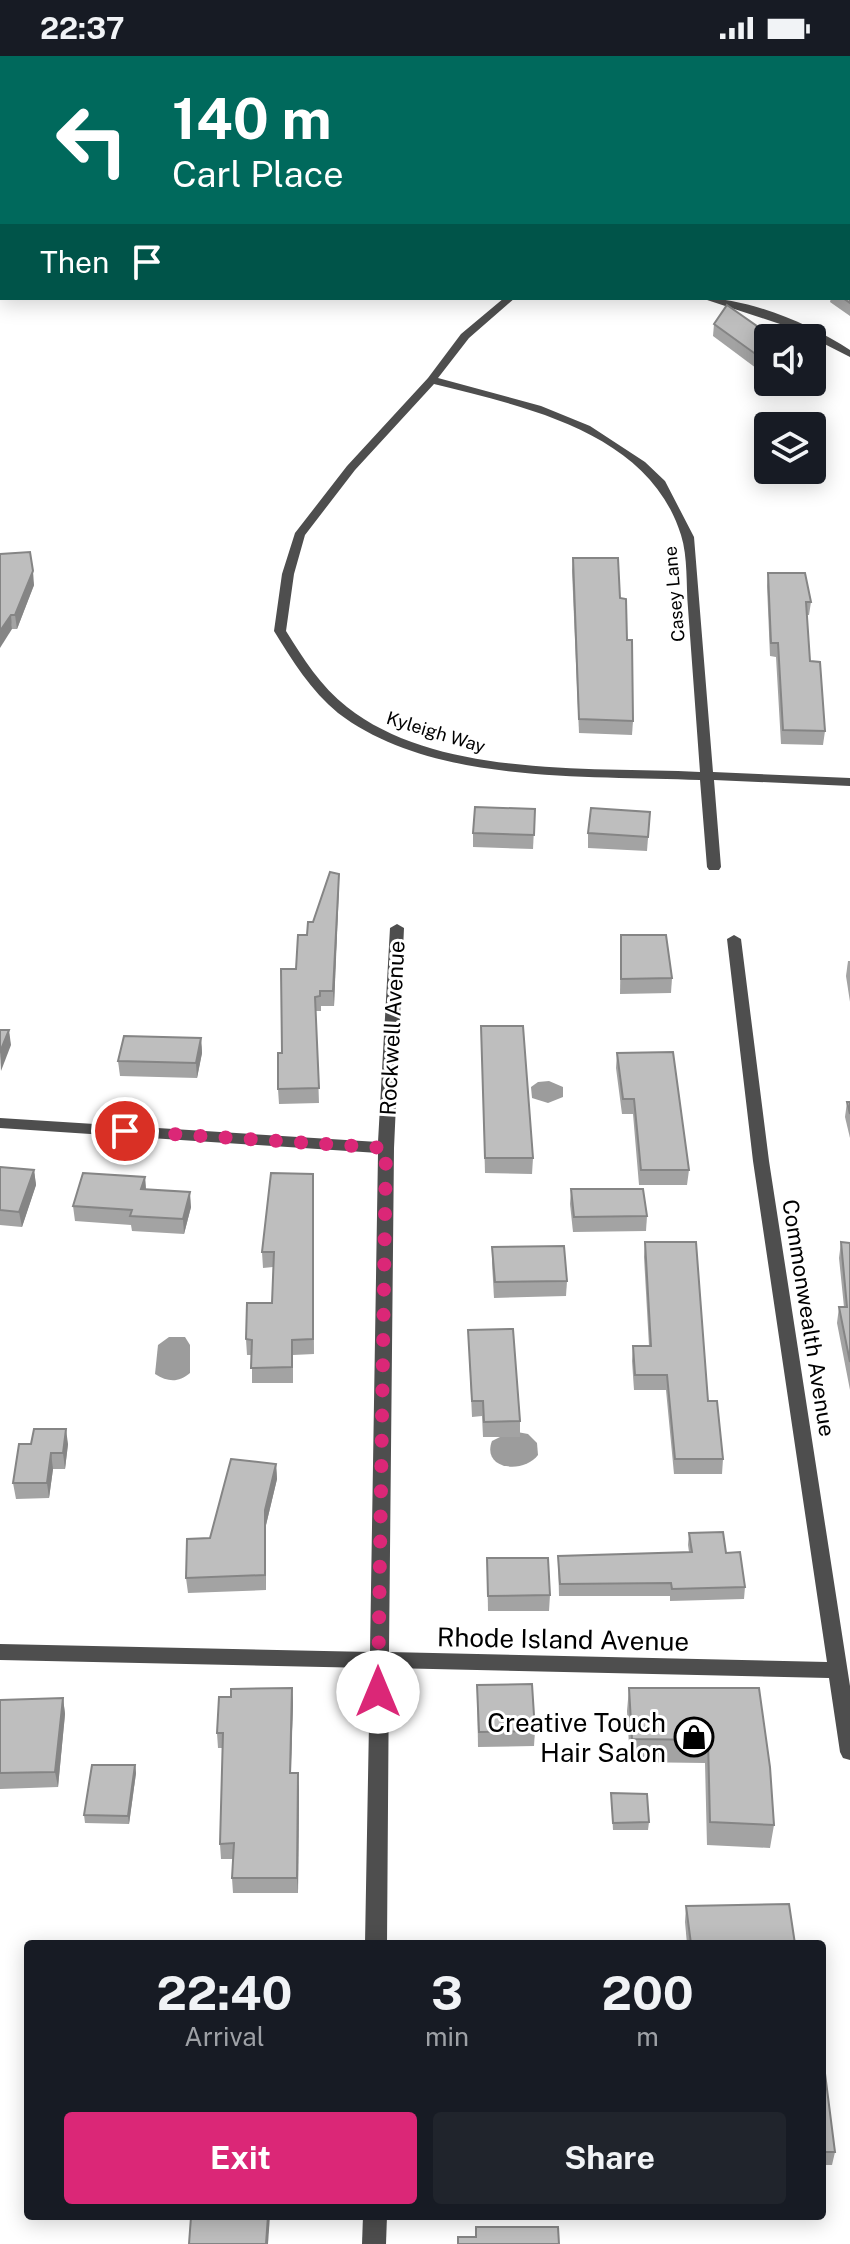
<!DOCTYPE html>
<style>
body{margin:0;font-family:"Public Sans",sans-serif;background:#20242c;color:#f1f3f6;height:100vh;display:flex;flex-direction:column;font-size:30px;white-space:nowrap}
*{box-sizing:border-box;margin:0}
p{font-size:26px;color:#9ea1a6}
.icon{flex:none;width:44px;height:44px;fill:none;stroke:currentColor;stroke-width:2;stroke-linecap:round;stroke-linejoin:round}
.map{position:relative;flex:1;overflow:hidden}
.sheet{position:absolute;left:24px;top:1884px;width:802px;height:280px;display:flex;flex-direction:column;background:#171b24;border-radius:8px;box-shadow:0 4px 20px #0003}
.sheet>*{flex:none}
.guide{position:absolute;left:0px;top:0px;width:850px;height:244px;box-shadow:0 4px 20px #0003;background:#00695c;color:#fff;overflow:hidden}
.controls{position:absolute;left:754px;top:268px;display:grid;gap:16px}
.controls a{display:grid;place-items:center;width:72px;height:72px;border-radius:8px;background:#171b24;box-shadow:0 4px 20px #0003;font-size:40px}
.pin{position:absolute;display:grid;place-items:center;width:68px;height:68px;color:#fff;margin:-34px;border:4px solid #fff;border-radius:50%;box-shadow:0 2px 8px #0007}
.me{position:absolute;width:88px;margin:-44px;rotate:0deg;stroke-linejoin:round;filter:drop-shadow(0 0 6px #0008)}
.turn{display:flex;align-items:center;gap:28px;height:168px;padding:0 40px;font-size:36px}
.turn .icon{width:104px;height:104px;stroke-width:2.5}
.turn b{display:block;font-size:56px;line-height:68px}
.then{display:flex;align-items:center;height:76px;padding:0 40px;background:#0003;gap:16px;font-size:30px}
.eta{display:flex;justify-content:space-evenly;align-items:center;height:136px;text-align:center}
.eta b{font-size:48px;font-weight:700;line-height:56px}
.cta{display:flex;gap:16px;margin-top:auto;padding:16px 40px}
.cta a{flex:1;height:92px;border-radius:8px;background:#db2777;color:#fff;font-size:32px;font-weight:700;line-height:92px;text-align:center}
.cta a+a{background:#20242c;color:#f1f3f6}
.status{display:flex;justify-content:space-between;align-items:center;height:56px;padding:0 40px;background:#171b24;direction:ltr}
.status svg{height:22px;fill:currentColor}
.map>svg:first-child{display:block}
.water{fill:#9c9c9c}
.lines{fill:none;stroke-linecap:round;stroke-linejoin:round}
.lane{fill:#4e4e4e;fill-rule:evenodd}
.street{fill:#4e4e4e;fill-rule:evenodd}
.secondary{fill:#1b1b1b;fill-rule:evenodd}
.wall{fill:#a3a3a3}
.shaded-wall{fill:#858585}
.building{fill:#bebebe;stroke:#858585;stroke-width:2}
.route{stroke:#db2777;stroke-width:14;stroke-dasharray:0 25.2}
.labels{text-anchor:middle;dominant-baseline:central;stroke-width:6;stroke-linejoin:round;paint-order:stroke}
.far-street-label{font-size:18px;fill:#000;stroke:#fff}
.street-label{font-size:22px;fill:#000;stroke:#fff}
.near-street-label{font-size:26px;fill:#000;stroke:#fff}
.near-poi-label{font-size:26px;fill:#000;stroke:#fff;text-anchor:end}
</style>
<div class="status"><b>22:37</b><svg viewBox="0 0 49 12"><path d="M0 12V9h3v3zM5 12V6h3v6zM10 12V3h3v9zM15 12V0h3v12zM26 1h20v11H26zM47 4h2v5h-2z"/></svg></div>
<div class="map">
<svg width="850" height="2188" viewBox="0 0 850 2188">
<rect width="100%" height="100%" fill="#fff"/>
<!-- water -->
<g class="water">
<polygon points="549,1025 563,1031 563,1041 548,1047 532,1042 531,1031 538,1026"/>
<path d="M 169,1281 L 185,1281 L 190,1289 L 190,1317 C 178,1327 168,1326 155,1318 L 158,1289 Z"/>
<path d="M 512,1375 L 528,1378 L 537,1387 L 538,1399 C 524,1418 481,1414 492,1385 Z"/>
</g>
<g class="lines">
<!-- lane -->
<polygon class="lane" points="812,0 821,0 811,2"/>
<!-- street -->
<g class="street">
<path d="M 504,242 L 515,242 L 469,282 L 438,322 L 541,350 L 590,370 L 645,406 L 665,425 L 694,481 L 713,716 L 850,722 L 850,730 L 714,724 L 721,811 L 719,814 L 709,814 L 707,811 L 700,724 C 587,719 432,729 338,657 C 311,635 292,604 274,575 L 282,518 L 295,477 L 347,410 L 428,322 L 461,278 ZM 434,328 C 526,351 649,376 681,479 C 688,501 686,529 688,552 C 692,606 696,661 700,716 C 590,711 437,722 347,651 C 321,631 303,602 286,575 L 294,518 L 305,479 L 355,414 Z"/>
<path d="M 701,242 C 749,242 810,268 850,294 L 850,301 L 795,273 Z"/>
<polygon points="397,868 404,872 394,1092 389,1596 827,1606 753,1105 727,883 734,879 741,883 769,1105 850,1630 850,1704 843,1702 840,1696 829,1622 389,1612 387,1888 365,1888 370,1612 0,1604 0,1588 370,1596 378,1097 0,1072 0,1062 378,1086 390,872"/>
<polygon points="363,2160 387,2160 386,2188 362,2188"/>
</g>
<!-- secondary -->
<g class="secondary">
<polygon points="216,0 234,0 215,2"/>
<rect x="0" y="37" width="2" height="6"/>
</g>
</g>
<!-- wall -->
<g class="wall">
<rect x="0" y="130" width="2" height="36"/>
<polygon points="850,228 850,260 830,246 831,242 848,242"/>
<polygon points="714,268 768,282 768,321 713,280"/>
<polygon points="819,315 818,327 787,334 775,326 812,326"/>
<polygon points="0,498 34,529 17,573 12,573"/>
<polygon points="573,502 620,542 627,584 633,665 632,679 579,677 572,515"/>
<polygon points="768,517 811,546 809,559 807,559 810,605 825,675 823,689 781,688 776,601 770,600 767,530"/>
<polygon points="535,753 533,793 473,791 473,777"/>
<polygon points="650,756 647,795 588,792 588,777"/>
<polygon points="339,818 334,950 321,950 321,955 316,955 319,1047 279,1048 278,1033 282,997 296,913 307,879"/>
<polygon points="621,879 672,922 671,937 620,938"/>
<polygon points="848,905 850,905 850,946 846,920"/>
<polygon points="481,970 533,1102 532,1118 485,1117"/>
<polygon points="201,982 202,997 197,1022 120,1020 118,1005"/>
<polygon points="617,997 689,1114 687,1129 639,1129 633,1058 622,1058 616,1012"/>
<polygon points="847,1046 850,1046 850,1082 845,1061"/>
<polygon points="0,1111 34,1114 36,1129 22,1171 0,1169"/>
<polygon points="145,1121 146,1133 191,1151 184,1178 132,1175 131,1169 75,1165 73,1150"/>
<polygon points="313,1133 314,1298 293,1299 293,1327 252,1327 252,1299 247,1299 246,1283 272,1247 273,1211 263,1212 262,1196"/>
<polygon points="571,1133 647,1160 646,1175 573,1176 570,1148"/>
<polygon points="645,1186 708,1345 723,1403 722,1418 674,1418 666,1334 634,1334 632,1305 633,1290 649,1290 644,1201"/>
<polygon points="841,1186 850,1187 850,1334 837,1267 839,1251 844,1251 839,1202"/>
<polygon points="492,1191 567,1225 566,1240 494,1242 492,1207"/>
<polygon points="468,1274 520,1365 520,1381 483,1381 482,1360 472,1361"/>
<polygon points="19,1388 68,1388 65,1413 53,1413 49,1442 16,1443 13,1427"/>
<polygon points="276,1408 277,1423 266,1469 266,1534 188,1537 186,1522 210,1482"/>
<polygon points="689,1477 726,1497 745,1531 744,1543 670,1545 670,1540 559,1540 558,1500 689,1496 688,1489"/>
<polygon points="487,1502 550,1539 549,1555 488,1555"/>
<polygon points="477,1629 535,1675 534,1690 478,1691"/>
<polygon points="292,1632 293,1647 291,1717 299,1732 298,1837 233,1837 232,1822 233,1803 221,1803 220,1788 223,1692 218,1692 217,1677 231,1641"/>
<polygon points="629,1632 759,1632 774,1769 770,1792 707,1789 705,1707 630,1706 627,1655"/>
<polygon points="63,1642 65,1658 58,1731 0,1733 0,1644"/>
<polygon points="135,1709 136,1717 129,1768 85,1767 84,1759"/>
<polygon points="611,1737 649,1766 648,1774 613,1774"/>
<polygon points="686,1850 795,1888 687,1888 685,1866"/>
<polygon points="822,1994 835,2096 832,2109 822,2109"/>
</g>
<!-- shaded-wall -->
<g class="shaded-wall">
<rect x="396" y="0" width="27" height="2"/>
<polygon points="819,315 818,327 787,334 787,326 812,326 812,316"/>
<polygon points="33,515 34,529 17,573 15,559"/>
<polygon points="11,559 12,573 0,592 0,575"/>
<polygon points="339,818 339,832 334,950 333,935"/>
<polygon points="9,974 11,989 1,1015 0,996"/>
<polygon points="201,982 202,997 197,1022 196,1007"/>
<polygon points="34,1114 36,1129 22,1171 19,1156"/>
<polygon points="145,1121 146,1136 141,1133"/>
<polygon points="190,1136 191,1151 184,1178 183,1163"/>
<polygon points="66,1373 68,1388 65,1413 63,1397"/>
<polygon points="51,1397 53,1413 49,1442 47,1427"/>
<polygon points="276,1408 277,1423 266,1469 266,1534 265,1454"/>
<polygon points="292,1632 293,1647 290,1733 290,1717"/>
<polygon points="63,1642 65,1658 58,1731 55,1716"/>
<polygon points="135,1709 136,1717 129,1768 128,1760"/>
<polygon points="298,1717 299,1732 298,1837 297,1822"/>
<polygon points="268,2160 270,2160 268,2188 266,2188"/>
</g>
<!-- building -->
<g class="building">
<rect x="0" y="130" width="2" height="25"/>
<polygon points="848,227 850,228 850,247 843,242 848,242"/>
<polygon points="727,249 774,282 768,282 768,307 714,268"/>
<polygon points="812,309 819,315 812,316"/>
<polygon points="30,496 33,515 15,559 11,559 0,575 0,498"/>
<polygon points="573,502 618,502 620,542 626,543 627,584 632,584 633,665 579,663"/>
<polygon points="768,517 805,517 811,546 806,546 810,605 820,606 825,675 783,674 778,587 771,587"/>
<polygon points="475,751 535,753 534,779 473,777"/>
<polygon points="591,752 650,756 648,781 588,777"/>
<polygon points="330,816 339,818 333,935 320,935 320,940 315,941 319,1032 278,1033 278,997 282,997 281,913 296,913 298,879 307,879 308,866 313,866"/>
<polygon points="621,879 666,879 672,922 621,923"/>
<polygon points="481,970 523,970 533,1102 485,1102"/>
<polygon points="0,974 9,974 0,996"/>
<polygon points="124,980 201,982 196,1007 118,1005"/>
<polygon points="673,996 689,1114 641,1114 634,1043 623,1043 617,997"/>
<polygon points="847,1046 850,1046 850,1058"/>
<polygon points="0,1111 34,1114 19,1156 0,1154"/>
<polygon points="83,1117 145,1121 141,1133 190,1136 183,1163 130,1160 132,1154 73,1150"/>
<polygon points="271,1117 313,1118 313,1283 292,1284 292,1311 251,1312 252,1284 246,1283 247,1247 272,1247 274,1196 262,1196"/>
<polygon points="571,1133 643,1133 647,1160 574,1161"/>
<polygon points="645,1186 696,1186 708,1345 717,1345 723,1403 675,1403 667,1319 635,1319 633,1290 651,1290"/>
<polygon points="841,1186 850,1187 850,1306 839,1251 847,1251"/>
<polygon points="564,1190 567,1225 495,1226 492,1191"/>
<polygon points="513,1273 520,1365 484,1366 483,1345 472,1345 468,1274"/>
<polygon points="34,1373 66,1373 63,1397 51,1397 47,1427 13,1427 19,1388 31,1388"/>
<polygon points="231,1403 276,1408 265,1454 265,1519 186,1522 187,1483 210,1482"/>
<polygon points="723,1476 726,1497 740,1496 745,1531 672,1533 671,1527 560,1528 558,1500 692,1496 689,1477"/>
<polygon points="487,1502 548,1502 550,1539 488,1540"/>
<polygon points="532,1628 535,1675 479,1676 477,1629"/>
<polygon points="292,1632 290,1717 298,1717 297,1822 232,1822 234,1787 220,1788 223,1677 217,1677 219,1641 231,1641 231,1633"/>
<polygon points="629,1632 759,1632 770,1711 774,1769 710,1766 708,1684 632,1683"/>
<polygon points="63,1642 55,1716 0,1717 0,1644"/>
<polygon points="92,1709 135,1709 128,1760 84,1759"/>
<polygon points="611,1737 647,1738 649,1766 613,1767"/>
<polygon points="789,1848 795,1888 691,1888 686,1850"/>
<polygon points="822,1994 835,2096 822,2096"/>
<polygon points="212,2160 268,2160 266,2188 189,2188 191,2161"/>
<polygon points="476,2171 558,2171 559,2188 458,2188 458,2181 476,2181"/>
</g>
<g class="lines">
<!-- route -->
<polyline class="route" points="125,1075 386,1092 378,1636"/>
</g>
<!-- icons -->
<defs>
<g id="shop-ring" transform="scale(2)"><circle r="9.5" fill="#fff" stroke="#000" stroke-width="1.5"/><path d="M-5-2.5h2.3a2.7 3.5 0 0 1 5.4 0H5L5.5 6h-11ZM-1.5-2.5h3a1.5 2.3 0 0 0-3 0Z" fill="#000"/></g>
</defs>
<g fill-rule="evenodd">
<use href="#shop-ring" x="694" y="1681"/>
</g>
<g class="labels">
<!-- far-street labels -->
<g class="far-street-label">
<text transform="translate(674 538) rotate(-95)">Casey Lane</text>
<text transform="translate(436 676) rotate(17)">Kyleigh Way</text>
</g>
<!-- street labels -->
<g class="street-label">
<text transform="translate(392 972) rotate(-87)">Rockwell Avenue</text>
<text transform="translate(809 1262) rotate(81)">Commonwealth Avenue</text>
</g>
<!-- near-street labels -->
<g class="near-street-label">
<text transform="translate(563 1583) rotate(1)">Rhode Island Avenue</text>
</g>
<!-- near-poi labels -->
<g class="near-poi-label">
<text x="666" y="1666">Creative Touch<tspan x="666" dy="30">Hair Salon</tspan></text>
</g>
</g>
</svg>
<div class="controls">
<a><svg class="icon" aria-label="sound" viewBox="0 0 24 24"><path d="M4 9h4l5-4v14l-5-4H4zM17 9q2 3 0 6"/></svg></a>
<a><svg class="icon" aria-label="layers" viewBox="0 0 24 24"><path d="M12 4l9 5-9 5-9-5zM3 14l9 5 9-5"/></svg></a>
</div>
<div class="pin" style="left:125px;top:1075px;background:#d93025"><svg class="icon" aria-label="arrive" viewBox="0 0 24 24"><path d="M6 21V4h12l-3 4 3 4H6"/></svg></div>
<svg class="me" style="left:378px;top:1636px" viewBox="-20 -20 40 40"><circle r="19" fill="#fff"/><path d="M0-13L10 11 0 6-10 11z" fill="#db2777"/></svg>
<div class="guide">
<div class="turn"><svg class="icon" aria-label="left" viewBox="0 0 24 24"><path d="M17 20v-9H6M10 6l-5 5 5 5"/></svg><div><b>140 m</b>Carl Place</div></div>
<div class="then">Then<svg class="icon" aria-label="arrive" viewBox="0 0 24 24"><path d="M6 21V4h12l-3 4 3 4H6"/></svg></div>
</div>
<section class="sheet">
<div class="eta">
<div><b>22:40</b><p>Arrival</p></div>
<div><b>3</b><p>min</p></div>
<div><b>200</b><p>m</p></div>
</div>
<div class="cta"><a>Exit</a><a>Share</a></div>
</section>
</div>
